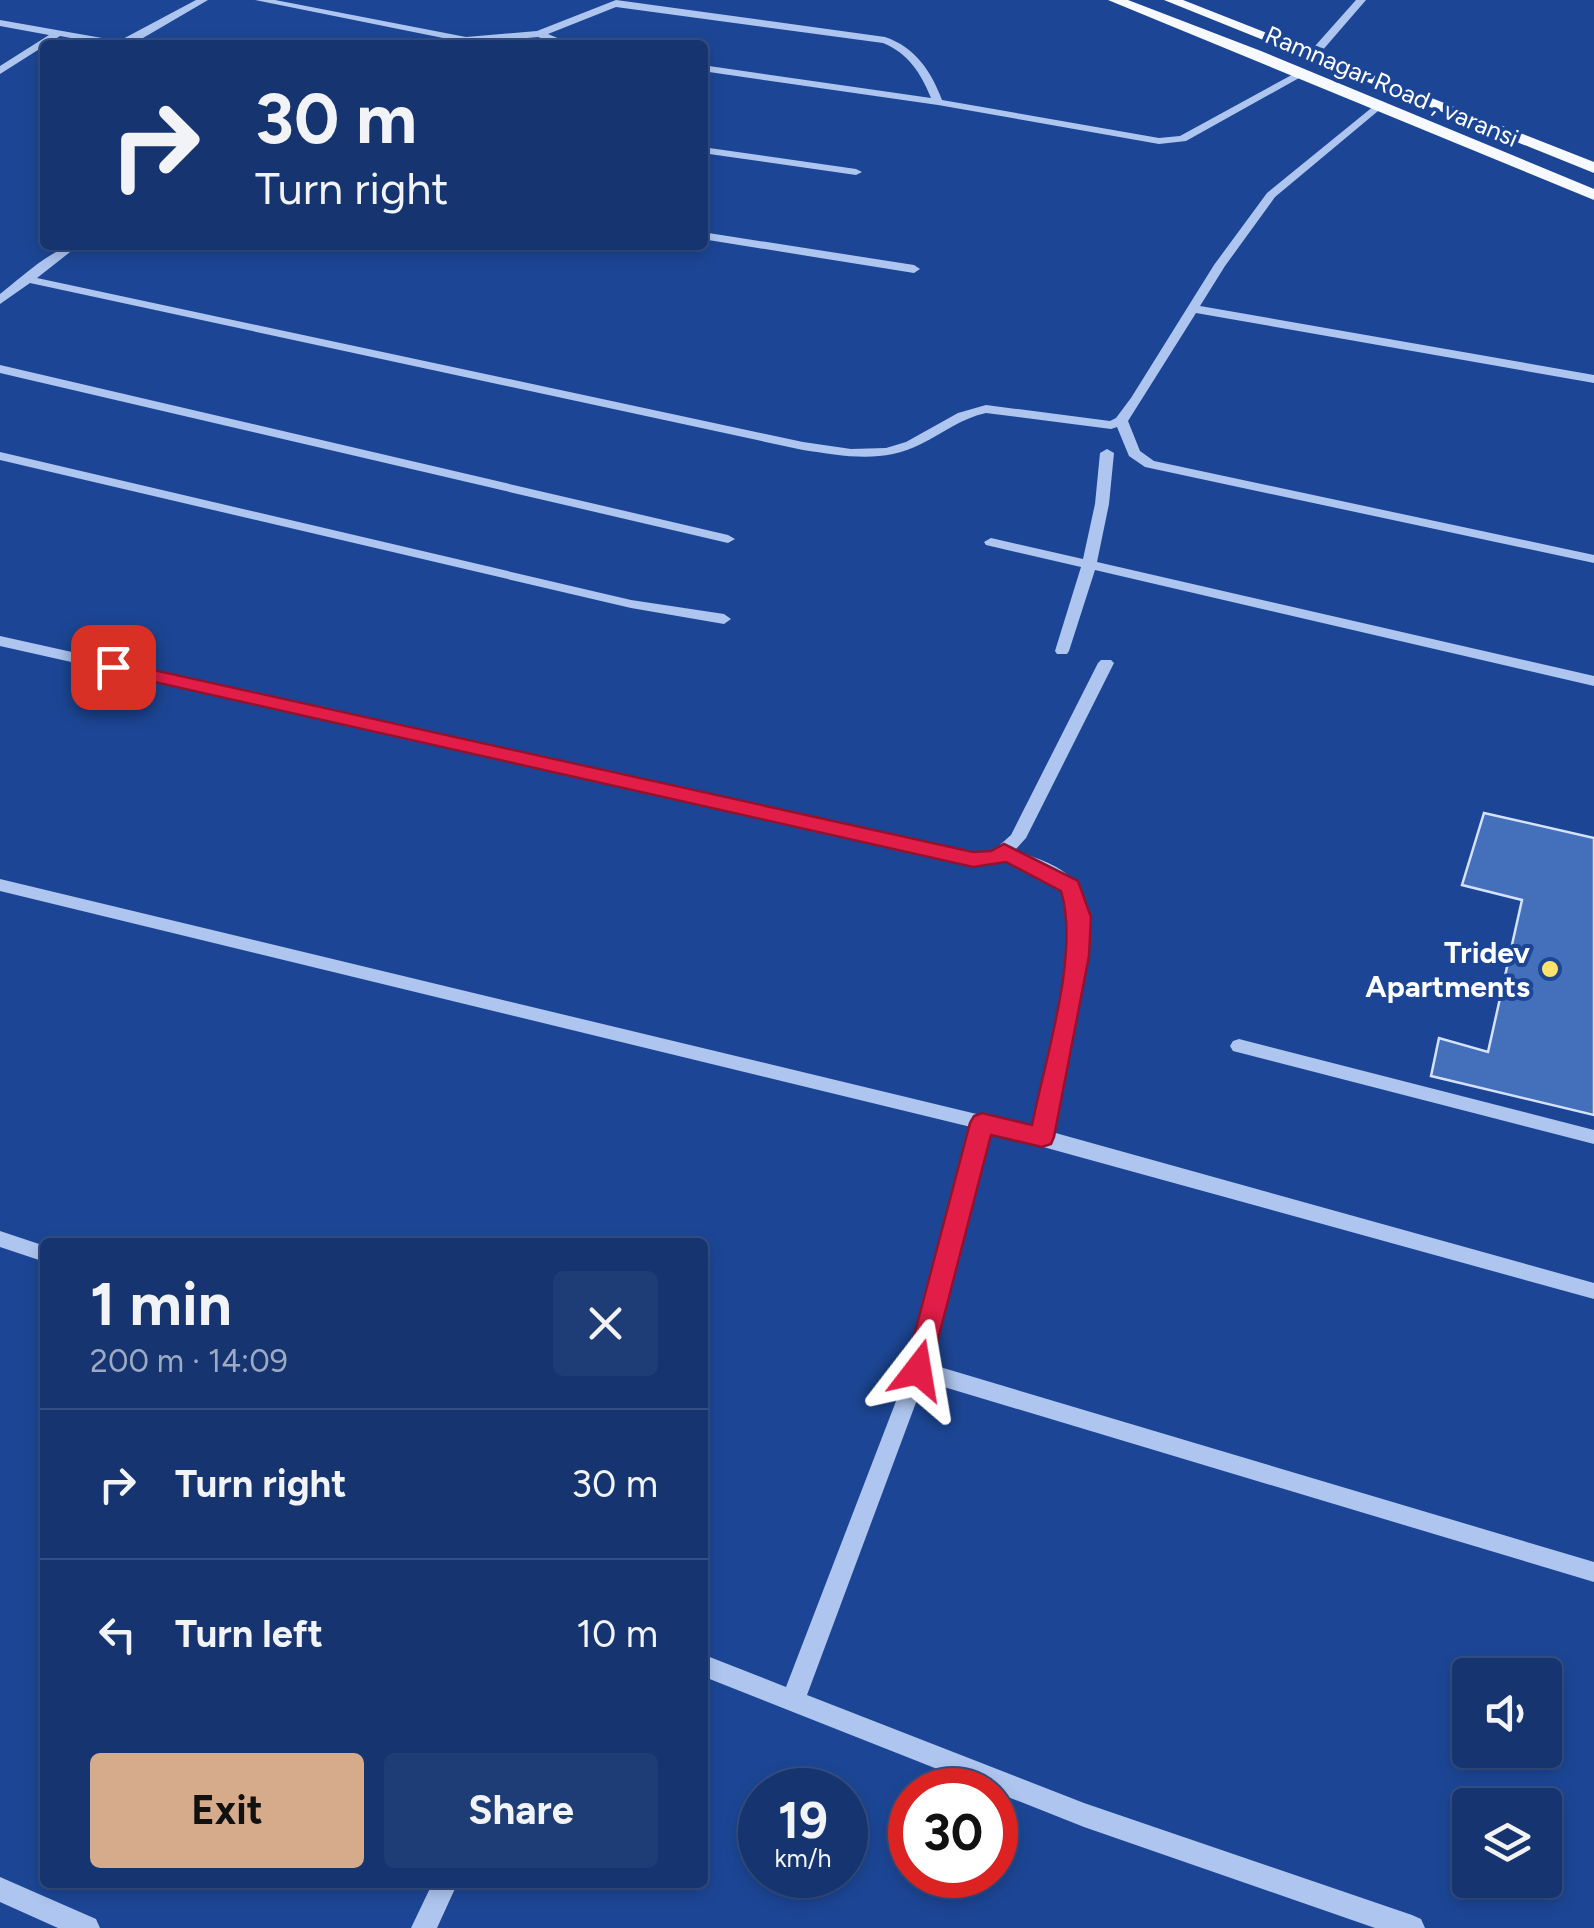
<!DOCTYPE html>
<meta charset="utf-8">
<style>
body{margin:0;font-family:Figtree,sans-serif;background:#1e3c75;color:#f1f3f6;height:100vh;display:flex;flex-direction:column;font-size:38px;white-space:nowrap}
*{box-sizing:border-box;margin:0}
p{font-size:32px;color:#9daac3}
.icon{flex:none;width:55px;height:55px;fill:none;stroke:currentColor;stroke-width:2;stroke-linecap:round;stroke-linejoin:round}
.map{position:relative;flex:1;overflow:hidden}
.panel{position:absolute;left:40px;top:1238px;width:668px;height:650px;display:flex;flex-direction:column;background:#153470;border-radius:10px;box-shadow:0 5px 15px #0003,0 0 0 2px #344f83}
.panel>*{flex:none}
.banner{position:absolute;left:40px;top:40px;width:668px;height:210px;border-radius:10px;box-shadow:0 5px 15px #0003,0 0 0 2px #344f83;background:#153470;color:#f1f3f6;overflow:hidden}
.fabs{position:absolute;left:1452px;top:1658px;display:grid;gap:20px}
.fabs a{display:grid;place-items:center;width:110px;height:110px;border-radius:10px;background:#153470;box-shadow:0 5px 15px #0003,0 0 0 2px #344f83;font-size:50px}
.speed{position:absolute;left:738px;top:1768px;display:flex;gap:20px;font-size:50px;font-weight:700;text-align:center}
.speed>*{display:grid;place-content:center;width:130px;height:130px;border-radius:50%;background:#153470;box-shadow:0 5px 15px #0003,0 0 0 2px #344f83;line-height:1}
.speed small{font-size:25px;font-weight:400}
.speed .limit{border:15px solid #d22;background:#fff;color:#111}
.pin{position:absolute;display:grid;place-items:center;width:85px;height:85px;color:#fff;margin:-42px;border-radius:20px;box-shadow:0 5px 15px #0006}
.me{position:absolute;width:110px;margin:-55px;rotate:14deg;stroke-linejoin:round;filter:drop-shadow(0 0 8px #0008)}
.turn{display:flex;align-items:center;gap:35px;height:210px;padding:0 50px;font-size:45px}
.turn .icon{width:130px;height:130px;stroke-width:2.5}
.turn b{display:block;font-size:70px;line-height:85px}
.round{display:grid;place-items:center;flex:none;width:105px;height:105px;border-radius:10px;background:#1e3c75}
.head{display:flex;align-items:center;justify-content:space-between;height:170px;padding:0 50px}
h1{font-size:60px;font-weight:700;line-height:75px}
.primary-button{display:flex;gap:20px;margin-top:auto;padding:20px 50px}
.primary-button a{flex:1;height:115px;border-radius:10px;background:#d6ab8b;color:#111;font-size:40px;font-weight:700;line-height:115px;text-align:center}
.primary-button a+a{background:#1e3c75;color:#f1f3f6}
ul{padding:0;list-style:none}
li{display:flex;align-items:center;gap:30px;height:150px;padding:0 50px;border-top:2px solid #344f83}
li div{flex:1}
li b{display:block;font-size:38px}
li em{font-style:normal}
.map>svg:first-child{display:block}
.building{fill:#446fbb;stroke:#d5e2fb;stroke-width:2.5}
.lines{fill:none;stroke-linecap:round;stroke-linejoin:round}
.minor{fill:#aec6ef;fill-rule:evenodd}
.major{fill:#f6f9ff;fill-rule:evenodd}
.route{fill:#e11d48;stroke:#92132f;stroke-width:2.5}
.poi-dot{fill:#ffe26c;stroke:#1c4695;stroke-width:4}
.labels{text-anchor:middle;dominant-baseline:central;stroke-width:8;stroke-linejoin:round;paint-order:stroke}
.far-street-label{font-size:25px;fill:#fff;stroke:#1c4695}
.poi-label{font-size:30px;font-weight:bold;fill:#fff;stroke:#1c4695;text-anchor:end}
</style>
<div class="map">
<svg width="1594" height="1928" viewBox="0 0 1594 1928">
<rect width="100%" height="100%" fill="#1c4695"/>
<!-- building -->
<polygon class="building" points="1484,813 1594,838 1594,1115 1431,1076 1439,1038 1488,1052 1522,900 1462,885"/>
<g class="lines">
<!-- minor -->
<g class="minor">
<polygon points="196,0 208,0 131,45 109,45 60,36 0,74 0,66 49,35 0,26 0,20 119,41"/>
<path d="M 255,0 L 275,0 L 466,37 L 537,31 L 616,0 L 885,37 C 915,47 931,71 942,100 L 1159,138 L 1180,136 L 1299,71 L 1308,73 L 1186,141 L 1159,144 L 938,105 L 702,71 L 702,65 L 931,98 C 921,73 908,53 883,43 L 616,7 L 548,34 L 574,45 L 560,45 L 538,37 L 454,45 L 458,41 Z"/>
<polygon points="1356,0 1366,0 1315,59 1307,59 1307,55"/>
<path d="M 1380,101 L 1384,102 L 1384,106 L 1275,197 L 1225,266 L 1200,306 L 1594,375 L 1594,383 L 1196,313 L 1128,421 L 1140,451 L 1154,461 L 1594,555 L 1594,563 L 1145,467 L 1129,456 L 1117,427 L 1111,429 L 986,413 C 962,418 943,433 921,444 C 882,464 844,456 803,450 L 30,283 L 0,304 L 0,294 C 20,279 54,245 79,245 L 37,278 L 803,442 L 851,449 L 886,448 L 906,442 L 958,413 L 986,405 L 1110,421 L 1116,418 L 1131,398 L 1214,265 L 1267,193 Z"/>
<polygon points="702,147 856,169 862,172 856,175 702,153"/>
<polygon points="702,232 914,265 920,269 914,273 702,239"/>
<polygon points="0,365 728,535 735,539 728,543 0,373"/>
<polygon points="1107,449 1114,453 1109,504 1097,562 1594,676 1594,686 1095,570 1069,651 1067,654 1057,654 1055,651 1081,567 986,545 984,542 991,538 1083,559 1095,504 1100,453"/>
<polygon points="0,452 631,600 724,614 731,619 724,624 631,608 0,460"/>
<path d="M 0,636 L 973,853 L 992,852 L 1011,835 L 1098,663 L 1101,660 L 1111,660 L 1114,663 L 1026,838 L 1015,850 C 1035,858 1062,865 1076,883 C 1106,920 1062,1084 1052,1132 L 1594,1283 L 1594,1299 L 989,1132 L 930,1364 L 1594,1562 L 1594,1582 L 924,1381 L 807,1695 L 1084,1803 L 1412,1915 L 1421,1919 L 1425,1928 L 1375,1928 L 1084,1827 L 702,1676 L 702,1654 L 786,1687 L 908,1370 L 971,1127 L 0,891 L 0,879 L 1035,1128 C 1044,1082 1084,930 1064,893 C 1054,875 1023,867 1005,859 L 996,864 L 973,865 L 0,646 Z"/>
<polygon points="1239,1039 1594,1130 1594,1144 1233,1051 1230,1046 1233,1041"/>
<polygon points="0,1231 45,1246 45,1262 0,1247"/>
<polygon points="0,1877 96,1919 100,1928 58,1928 0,1902"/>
<polygon points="433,1882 458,1882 437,1928 411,1928"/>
</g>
<!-- major -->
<g class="major">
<polygon points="1108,0 1128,0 1261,51 1594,189 1594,200"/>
<polygon points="1164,0 1183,0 1594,162 1594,173"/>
</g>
</g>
<!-- route -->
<path class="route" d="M 113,661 L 973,852 L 991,851 L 1004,844 L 1078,881 L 1091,917 L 1089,956 L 1054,1137 L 1051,1144 L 1042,1147 L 991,1135 L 928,1378 L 918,1381 L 909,1378 L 905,1370 L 970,1123 L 974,1116 L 982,1113 L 1032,1125 C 1045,1059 1080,953 1061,891 L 1006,862 L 973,867 L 106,671 L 103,667 Z"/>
<!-- markers -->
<circle class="poi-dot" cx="1550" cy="969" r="10"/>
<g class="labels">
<!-- far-street labels -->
<g class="far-street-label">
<text transform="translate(1392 86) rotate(23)">Ramnagar Road , varansi</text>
</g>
<!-- poi labels -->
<g class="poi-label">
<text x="1530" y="952">Tridev<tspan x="1530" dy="34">Apartments</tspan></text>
</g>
</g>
</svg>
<div class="fabs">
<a><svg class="icon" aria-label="sound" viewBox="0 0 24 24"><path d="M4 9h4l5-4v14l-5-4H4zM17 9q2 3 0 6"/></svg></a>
<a><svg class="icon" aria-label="layers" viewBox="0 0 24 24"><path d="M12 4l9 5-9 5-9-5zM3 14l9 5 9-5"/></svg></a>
</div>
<div class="speed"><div>19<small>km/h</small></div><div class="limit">30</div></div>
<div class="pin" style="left:113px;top:667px;background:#d93025"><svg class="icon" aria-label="arrive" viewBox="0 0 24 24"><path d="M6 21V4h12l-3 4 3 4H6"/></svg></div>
<svg class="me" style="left:918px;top:1370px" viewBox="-20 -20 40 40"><path d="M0-17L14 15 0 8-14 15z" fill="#e11d48" stroke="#fff" stroke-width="4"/></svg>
<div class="banner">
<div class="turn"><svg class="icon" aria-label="right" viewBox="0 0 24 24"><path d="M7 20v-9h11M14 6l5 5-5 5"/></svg><div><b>30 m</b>Turn right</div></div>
</div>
<section class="panel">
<div class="head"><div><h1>1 min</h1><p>200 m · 14:09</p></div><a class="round"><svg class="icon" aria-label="close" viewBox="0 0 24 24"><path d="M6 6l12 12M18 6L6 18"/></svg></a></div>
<ul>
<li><svg class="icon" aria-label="right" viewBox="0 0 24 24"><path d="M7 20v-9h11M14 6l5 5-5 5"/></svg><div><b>Turn right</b></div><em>30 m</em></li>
<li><svg class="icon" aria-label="left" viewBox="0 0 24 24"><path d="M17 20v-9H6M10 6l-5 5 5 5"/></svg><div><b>Turn left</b></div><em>10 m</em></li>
</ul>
<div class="primary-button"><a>Exit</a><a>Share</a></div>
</section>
</div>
